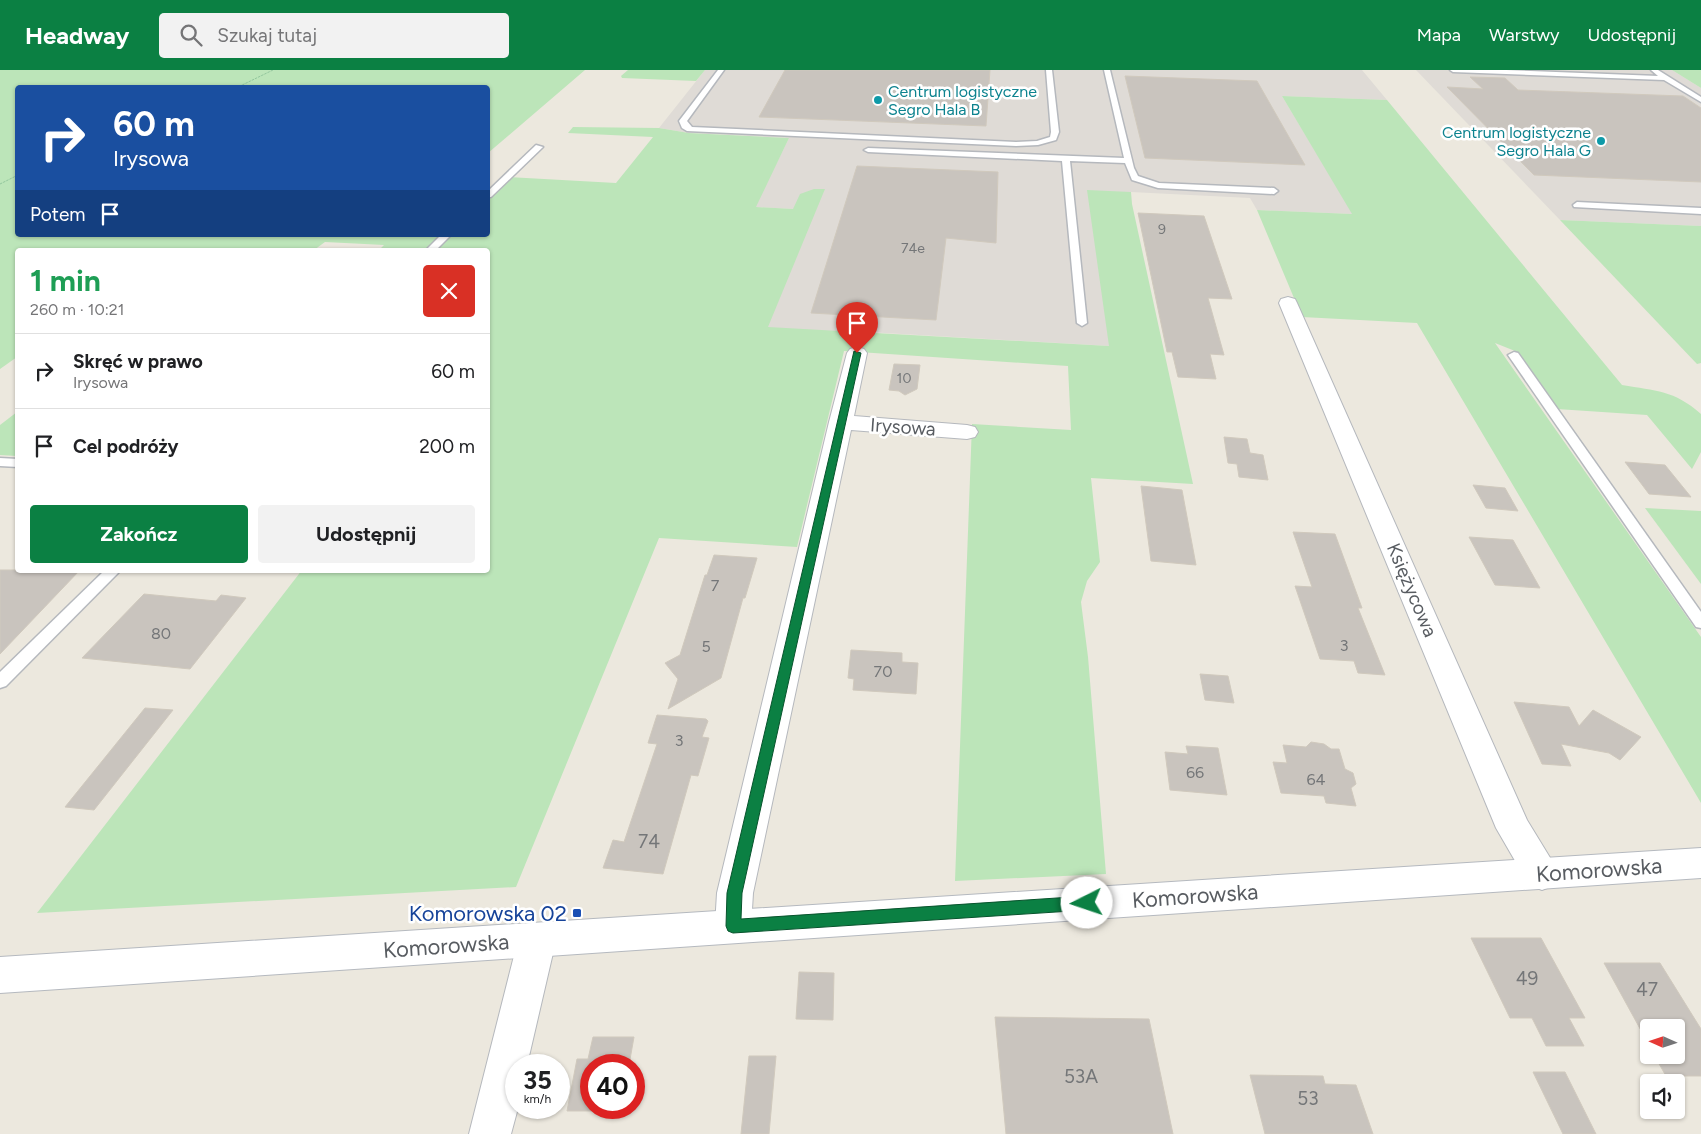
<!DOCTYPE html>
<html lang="pl">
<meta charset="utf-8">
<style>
body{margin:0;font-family:Figtree,sans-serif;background:#f2f2f2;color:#202124;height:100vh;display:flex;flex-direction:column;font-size:19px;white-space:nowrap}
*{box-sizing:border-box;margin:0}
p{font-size:16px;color:#757577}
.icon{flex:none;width:28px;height:28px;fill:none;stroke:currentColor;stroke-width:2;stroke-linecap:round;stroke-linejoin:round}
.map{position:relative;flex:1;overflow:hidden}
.panel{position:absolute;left:15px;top:178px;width:475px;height:325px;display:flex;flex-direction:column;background:#fff;border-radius:5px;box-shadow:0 1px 4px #0004}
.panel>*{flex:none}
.hud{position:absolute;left:15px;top:15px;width:475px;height:152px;border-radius:5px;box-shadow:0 1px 4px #0004;background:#1a4fa0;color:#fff;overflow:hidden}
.needle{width:32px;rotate:273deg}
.buttons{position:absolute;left:1640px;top:949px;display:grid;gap:10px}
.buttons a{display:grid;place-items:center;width:45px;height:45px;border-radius:5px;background:#fff;box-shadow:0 1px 4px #0004;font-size:25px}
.speed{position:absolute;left:505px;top:984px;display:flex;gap:10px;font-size:25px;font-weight:700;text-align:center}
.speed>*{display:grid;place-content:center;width:65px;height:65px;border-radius:50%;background:#fff;box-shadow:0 1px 4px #0004;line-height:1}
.speed small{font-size:12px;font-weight:400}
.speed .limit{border:8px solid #d22;background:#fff;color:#111}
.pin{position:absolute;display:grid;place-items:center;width:42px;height:42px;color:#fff;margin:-51px -21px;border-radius:50% 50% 50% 0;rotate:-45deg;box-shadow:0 0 5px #0007}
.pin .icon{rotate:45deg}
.me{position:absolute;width:55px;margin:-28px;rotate:266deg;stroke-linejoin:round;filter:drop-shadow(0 0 4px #0008)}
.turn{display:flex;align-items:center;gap:18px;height:105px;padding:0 15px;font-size:22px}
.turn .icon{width:65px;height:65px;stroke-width:2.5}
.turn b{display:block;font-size:35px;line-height:42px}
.then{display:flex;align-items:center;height:48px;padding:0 15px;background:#0003;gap:10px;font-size:19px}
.round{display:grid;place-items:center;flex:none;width:52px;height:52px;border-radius:5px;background:#f2f2f2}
.summary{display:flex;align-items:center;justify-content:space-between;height:85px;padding:0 15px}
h1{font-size:30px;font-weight:700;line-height:38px;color:#1e9e55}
.button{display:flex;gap:10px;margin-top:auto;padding:10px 15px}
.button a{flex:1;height:58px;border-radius:5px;background:#0b8043;color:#fff;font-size:20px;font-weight:700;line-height:58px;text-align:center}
.button a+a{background:#f2f2f2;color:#202124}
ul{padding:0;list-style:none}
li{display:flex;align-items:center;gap:15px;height:75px;padding:0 15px;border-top:1px solid #e0e0e0}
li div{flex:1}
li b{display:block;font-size:19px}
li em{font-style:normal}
header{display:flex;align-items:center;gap:30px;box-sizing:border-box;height:70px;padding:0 25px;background:#0b8043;color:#fff}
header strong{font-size:24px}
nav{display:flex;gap:28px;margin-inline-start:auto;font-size:18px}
.search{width:350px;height:45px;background:#f2f2f2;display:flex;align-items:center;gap:12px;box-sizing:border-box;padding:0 18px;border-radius:5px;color:#757577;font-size:19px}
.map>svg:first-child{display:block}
.industrial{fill:#dfdbd6}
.green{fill:#bce5b9}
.building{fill:#c9c4be;stroke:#d0c9bd}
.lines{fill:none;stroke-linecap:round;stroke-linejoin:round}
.lane-casing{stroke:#b5b8bd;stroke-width:3}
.street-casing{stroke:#b5b8bd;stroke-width:2}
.secondary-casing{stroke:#b5b9bf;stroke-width:2}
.path{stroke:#92c69d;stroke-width:1;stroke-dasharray:2.5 1;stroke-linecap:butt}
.lane{fill:#fff;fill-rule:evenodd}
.street{fill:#fff;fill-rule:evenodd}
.secondary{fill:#fff;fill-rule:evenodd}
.route{fill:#0b8043;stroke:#07532c}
.culture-dot{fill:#0f9aa8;stroke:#fff;stroke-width:2}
.transit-dot{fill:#1a4fb4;stroke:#fff;stroke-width:2}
.labels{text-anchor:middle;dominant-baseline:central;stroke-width:5;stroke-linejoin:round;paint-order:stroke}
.far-number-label{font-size:14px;fill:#747678}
.far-culture-label{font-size:16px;fill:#0d838f;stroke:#fff;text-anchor:start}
.number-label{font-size:16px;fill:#747678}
.street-label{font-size:19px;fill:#585c61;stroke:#fff}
.near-number-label{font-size:19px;fill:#747678}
.near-street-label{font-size:22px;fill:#585c61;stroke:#fff}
.near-transit-label{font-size:22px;fill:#164399;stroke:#fff;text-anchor:end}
</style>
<header>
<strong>Headway</strong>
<div class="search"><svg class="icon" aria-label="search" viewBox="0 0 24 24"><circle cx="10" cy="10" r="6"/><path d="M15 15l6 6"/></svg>Szukaj tutaj</div>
<nav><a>Mapa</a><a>Warstwy</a><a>Udostępnij</a></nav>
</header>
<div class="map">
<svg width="1701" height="1064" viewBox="0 0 1701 1064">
<rect width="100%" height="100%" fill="#ece8de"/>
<!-- industrial -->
<g class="industrial">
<polygon points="705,0 1362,0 1387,30 1282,26 1353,144 1257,140 1250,128 1131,122 1110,276 850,261 738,275 793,139 755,137 789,68 689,63 659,58"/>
<polygon points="1416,0 1672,0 1701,18 1701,156 1560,150"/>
</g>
<!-- green -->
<g class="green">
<polygon points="0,0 585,0 488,83 488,18 18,18 18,165 443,165 427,180 379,180 384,175 325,172 314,180 18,180 17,287 0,299"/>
<polygon points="628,0 705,0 696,11 622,8 621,6"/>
<polygon points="1672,0 1701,0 1701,18"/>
<path d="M 1282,26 L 1387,30 L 1622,315 C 1656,321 1674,320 1701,344 L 1701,382 L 1692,399 L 1647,345 L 1557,339 L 1515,281 L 1495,273 L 1701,567 L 1701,733 L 1417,253 L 1302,247 L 1257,140 L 1352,144 Z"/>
<polygon points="573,57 659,58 689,63 789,68 756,137 793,139 800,124 814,119 825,119 768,257 1109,276 1087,120 1131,122 1132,134 1193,414 1091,408 1100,492 1087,511 1081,532 1088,587 1106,804 955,811 972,354 1071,360 1068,296 844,281 797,477 659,468 516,817 37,843 302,500 488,500 488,180 435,180 450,165 488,165 488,127 507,107 616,113 653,67 568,63"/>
<polygon points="1560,150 1701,156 1701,293 1697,294"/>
<polygon points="17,342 17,386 0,385 0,355"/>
<polygon points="1645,438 1701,441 1701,514"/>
</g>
<!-- building -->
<g class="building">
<polygon points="785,0 990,0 986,56 759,47"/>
<polygon points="1125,6 1257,11 1305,95 1145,88"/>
<polygon points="1470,7 1505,8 1518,20 1683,26 1701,38 1701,112 1534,105 1447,17 1483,19"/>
<polygon points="857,96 998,102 996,173 946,168 936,250 811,243"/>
<polygon points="1138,143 1204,146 1232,229 1208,228 1224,285 1210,284 1216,309 1178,307 1172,282 1167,282"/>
<polygon points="894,294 920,295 917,319 905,325 899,321 889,320"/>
<polygon points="1224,367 1247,369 1250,383 1263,385 1268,410 1239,407 1237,394 1228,393"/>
<polygon points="1625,392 1665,395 1691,427 1649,424"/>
<polygon points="1473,415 1505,418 1518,441 1486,438"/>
<polygon points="1141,416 1182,420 1196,495 1151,491"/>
<polygon points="1293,462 1335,464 1362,538 1358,538 1385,605 1358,603 1354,591 1320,589 1295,516 1312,517"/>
<polygon points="1469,467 1513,470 1540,518 1495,515"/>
<polygon points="714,485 757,488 745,528 743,528 721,608 668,639 678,609 665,593 680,585 705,505 707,505"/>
<polygon points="0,500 80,500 0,584"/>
<polygon points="144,524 216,531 221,525 246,528 190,599 82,588"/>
<polygon points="851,580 902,583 902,592 918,593 916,624 853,620 854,609 848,608"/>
<polygon points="1200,604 1228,606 1234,633 1205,630"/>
<polygon points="1514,632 1569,637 1579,656 1593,640 1641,667 1620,690 1609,683 1561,674 1571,696 1542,694"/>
<polygon points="145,638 173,640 94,740 65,737"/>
<polygon points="657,645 706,649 708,651 702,667 709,668 698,706 691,705 663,804 603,798 613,770 624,772 657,674 648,673"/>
<polygon points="1311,672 1324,674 1331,679 1339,679 1345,699 1353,703 1356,714 1351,718 1356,736 1326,733 1324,726 1281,723 1273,692 1287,693 1283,675 1306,677"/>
<polygon points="1186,676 1218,678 1227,725 1170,720 1165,682 1188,684"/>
<polygon points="1471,868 1541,868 1585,948 1569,948 1584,976 1546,976 1532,948 1510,948"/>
<polygon points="1604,893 1660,893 1701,959 1701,1006 1666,1006 1654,985 1676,985 1676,958 1649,958 1649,975"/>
<polygon points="799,902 834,903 833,950 796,949"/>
<polygon points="995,947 1149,949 1173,1064 1006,1064"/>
<polygon points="593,967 634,967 629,995 591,995 591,1038 622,1038 621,1041 567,1041 577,989 588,989"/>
<polygon points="749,986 776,986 769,1064 741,1064"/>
<polygon points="1533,1002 1565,1002 1596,1064 1563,1064"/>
<polygon points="1250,1005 1323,1006 1325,1014 1356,1015 1373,1064 1265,1064"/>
</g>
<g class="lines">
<!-- lane casing -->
<g class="lane-casing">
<g id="lane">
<polygon points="718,0 724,0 687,51 692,57 1016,72 1037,71 1050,67 1051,62 1046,0 1052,0 1059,62 1056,70 1038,75 1016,76 687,61 682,58 679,51"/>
<polygon points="1104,0 1110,0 1134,98 1138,106 1159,113 1274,118 1278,121 1274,124 1158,118 1132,110 1125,93 1070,91 1087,253 1082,256 1077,253 1062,91 868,82 864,80 868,78 1124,88"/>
<polygon points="1450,0 1506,0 1658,6 1651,0 1658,0 1701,27 1701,32 1664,10 1453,2"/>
<polygon points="536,75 543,77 491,127 488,127 488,121"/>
<polygon points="1577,132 1701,138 1701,144 1574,137 1573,135"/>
<polygon points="441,165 451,165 436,180 426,180"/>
<polygon points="1514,282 1518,283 1701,542 1701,558 1696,557 1508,285"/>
<polygon points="0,388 18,389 18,397 0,396"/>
<polygon points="105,500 121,500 6,616 0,618 0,602"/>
</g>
</g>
<!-- street casing -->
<g class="street-casing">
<g id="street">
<polygon points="1288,227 1295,229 1297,233 1527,750 1560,804 1555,815 1542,820 1529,815 1496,758 1279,233 1281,229"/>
<polygon points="857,277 864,279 867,283 854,346 967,355 975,357 978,362 975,367 967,369 851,360 753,823 751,856 746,868 733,873 720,868 715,856 717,823 829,352 847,283 850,279"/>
<polygon points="537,853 550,858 556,870 527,995 516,995 518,1038 511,1064 469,1064 518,870 524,858"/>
</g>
</g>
<!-- secondary casing -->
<g class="secondary-casing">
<polygon id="secondary" points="1701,778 1701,808 0,923 0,887"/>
</g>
<!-- path -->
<g class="path">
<polyline points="236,18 273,0"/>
<polyline points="0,114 18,105"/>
</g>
<!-- lane -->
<use href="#lane" class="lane"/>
<!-- street -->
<use href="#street" class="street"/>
<!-- secondary -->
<use href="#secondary" class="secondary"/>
</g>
<!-- route -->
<polygon class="route" points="854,281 861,283 742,823 741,849 1087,826 1092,828 1094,833 1092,838 1087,840 733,863 728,861 726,856 727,823"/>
<!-- markers -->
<g class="culture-dot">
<circle cx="878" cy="30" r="5"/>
<circle cx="1601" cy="71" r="5"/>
</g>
<rect class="transit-dot" x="572" y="838" width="10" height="10" rx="2.5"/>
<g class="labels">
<!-- far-number labels -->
<g class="far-number-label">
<text x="1162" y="159">9</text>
<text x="913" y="178">74e</text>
<text x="904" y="308">10</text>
</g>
<!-- far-culture labels -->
<g class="far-culture-label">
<text x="888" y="21">Centrum logistyczne<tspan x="888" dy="18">Segro Hala B</tspan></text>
<text x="1591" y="62" text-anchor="end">Centrum logistyczne<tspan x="1591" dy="18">Segro Hala G</tspan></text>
</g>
<!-- number labels -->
<g class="number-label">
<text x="715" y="515">7</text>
<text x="161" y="563">80</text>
<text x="1344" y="575">3</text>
<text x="706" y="576">5</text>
<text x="883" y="601">70</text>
<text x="679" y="670">3</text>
<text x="1195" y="702">66</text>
<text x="1316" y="709">64</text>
</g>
<!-- street labels -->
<g class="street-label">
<text transform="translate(903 357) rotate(4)">Irysowa</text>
<text transform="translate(1412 520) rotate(67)">Księżycowa</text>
</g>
<!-- near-number labels -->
<g class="near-number-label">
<text x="649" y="771">74</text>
<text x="1527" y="908">49</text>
<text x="1647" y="919">47</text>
<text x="1081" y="1006">53A</text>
<text x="1308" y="1028">53</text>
</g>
<!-- near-street labels -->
<g class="near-street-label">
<text transform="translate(1599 800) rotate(-4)">Komorowska</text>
<text transform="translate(1195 826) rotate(-4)">Komorowska</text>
<text transform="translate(446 876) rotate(-4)">Komorowska</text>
</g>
<!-- near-transit labels -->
<g class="near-transit-label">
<text x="567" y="843">Komorowska 02</text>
</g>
</g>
</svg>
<div class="buttons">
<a><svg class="needle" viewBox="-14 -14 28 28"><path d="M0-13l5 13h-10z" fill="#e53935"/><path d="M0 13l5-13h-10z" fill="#757577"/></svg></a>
<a><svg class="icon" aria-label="sound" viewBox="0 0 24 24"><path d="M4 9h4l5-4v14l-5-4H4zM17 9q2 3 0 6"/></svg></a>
</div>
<div class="speed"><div>35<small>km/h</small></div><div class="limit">40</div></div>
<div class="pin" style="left:857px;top:283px;background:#d93025"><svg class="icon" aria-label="arrive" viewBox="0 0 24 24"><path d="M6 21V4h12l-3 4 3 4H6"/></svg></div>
<svg class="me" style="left:1087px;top:833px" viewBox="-20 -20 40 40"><circle r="19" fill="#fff"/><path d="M0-13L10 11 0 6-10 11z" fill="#0b8043"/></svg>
<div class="hud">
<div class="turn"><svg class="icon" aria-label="right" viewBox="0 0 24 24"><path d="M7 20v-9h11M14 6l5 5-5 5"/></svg><div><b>60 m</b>Irysowa</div></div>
<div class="then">Potem<svg class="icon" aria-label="arrive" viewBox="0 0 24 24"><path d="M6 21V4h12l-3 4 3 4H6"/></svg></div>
</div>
<section class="panel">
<div class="summary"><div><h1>1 min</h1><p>260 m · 10:21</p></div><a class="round" style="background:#d93025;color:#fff"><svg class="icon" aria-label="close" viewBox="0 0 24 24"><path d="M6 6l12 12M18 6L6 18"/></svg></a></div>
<ul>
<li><svg class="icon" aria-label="right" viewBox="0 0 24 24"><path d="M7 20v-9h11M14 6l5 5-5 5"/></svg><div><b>Skręć w prawo</b><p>Irysowa</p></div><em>60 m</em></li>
<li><svg class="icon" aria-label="arrive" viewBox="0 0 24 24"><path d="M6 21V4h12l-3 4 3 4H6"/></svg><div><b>Cel podróży</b></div><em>200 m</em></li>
</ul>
<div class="button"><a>Zakończ</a><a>Udostępnij</a></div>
</section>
</div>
